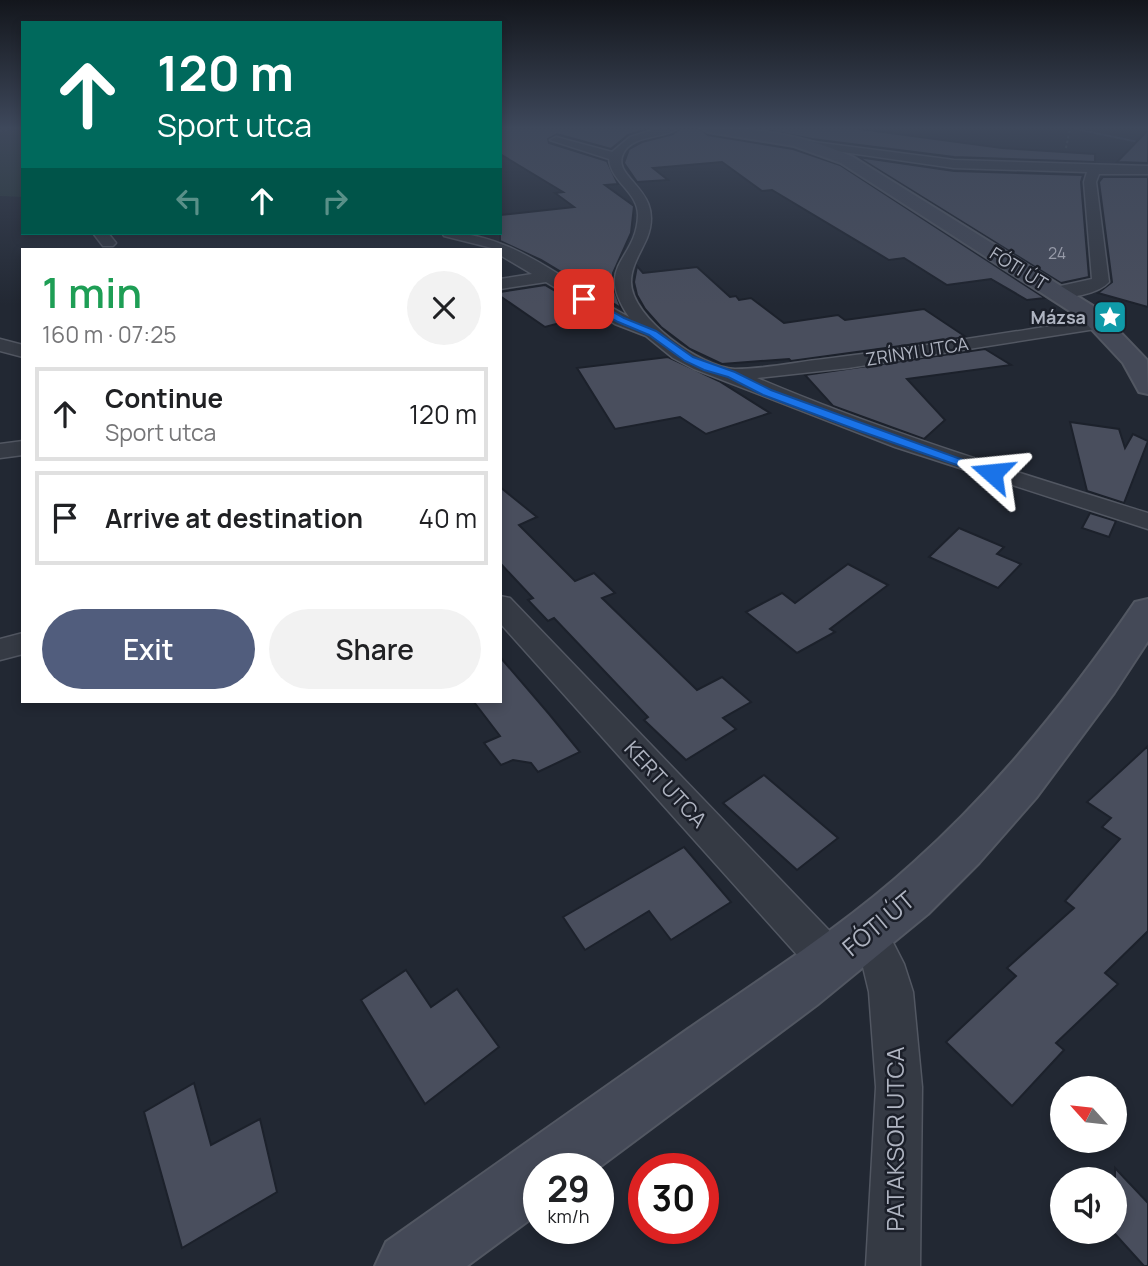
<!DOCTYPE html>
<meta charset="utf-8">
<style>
body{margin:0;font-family:Manrope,sans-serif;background:#f2f2f2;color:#202124;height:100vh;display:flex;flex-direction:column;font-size:26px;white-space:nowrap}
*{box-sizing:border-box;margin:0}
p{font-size:23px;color:#757577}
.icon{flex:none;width:38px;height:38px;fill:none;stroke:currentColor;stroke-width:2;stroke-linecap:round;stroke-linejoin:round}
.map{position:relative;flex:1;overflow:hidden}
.side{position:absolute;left:21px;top:248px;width:481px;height:455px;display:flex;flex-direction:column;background:#fff;border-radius:0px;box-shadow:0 4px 10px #0003}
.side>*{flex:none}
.guide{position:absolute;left:21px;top:21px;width:481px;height:214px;border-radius:0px;box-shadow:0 4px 10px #0003;background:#00695c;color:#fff;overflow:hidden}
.needle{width:46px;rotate:297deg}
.buttons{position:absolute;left:1050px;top:1076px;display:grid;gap:14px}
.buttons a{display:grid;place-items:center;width:77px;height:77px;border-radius:50%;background:#fff;box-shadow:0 4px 10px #0003;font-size:35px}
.speed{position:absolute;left:523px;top:1153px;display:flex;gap:14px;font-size:35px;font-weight:700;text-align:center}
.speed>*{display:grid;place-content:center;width:91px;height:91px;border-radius:50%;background:#fff;box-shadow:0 4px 10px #0003;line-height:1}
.speed small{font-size:18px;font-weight:400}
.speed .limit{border:10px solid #d22;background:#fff;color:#111}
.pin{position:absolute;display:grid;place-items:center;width:60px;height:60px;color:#fff;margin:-30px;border-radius:14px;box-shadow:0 4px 10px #0006}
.me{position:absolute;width:77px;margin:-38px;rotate:288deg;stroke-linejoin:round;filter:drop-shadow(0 0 5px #0008)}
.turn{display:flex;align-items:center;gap:24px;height:147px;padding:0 21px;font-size:32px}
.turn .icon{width:91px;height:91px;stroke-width:2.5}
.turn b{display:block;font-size:49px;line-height:60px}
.lanes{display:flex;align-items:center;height:66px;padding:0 21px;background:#0003;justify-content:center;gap:35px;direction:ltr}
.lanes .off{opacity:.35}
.round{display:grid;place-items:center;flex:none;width:74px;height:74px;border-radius:37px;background:#f2f2f2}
.overview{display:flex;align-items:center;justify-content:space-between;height:119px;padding:0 21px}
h1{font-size:42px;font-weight:600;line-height:52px;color:#1e9e55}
.cta{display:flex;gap:14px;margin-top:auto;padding:14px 21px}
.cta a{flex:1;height:80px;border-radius:42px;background:#515d7d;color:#fff;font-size:28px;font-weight:600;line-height:80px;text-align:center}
.cta a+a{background:#f2f2f2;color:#202124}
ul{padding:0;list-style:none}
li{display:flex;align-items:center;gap:21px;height:94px;margin:0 14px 10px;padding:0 7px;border:4px solid #e0e0e0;border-radius:0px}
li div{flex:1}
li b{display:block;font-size:26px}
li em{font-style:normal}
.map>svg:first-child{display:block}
.green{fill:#283738}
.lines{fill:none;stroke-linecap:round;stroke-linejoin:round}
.stream{fill:#39445b;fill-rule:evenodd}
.building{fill:#494e5d;stroke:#1c212b;stroke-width:2}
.minor-casing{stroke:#525762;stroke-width:3}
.secondary-casing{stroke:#525762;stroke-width:4}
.path{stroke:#455256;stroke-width:2;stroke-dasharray:2.5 2.5;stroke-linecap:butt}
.minor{fill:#353a44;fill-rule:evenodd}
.secondary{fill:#444957;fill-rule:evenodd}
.route{fill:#1a73e8;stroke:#114b97;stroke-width:2}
.labels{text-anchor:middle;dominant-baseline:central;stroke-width:5;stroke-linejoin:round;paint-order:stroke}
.far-number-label{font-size:16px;fill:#969aa8}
.far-street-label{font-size:18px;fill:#afb4c1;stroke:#1b1f29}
.far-poi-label{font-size:18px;font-weight:bold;fill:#afb4c1;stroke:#1b1f29;text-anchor:end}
.street-label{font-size:21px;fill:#afb4c1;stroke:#1b1f29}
.near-street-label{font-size:24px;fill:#afb4c1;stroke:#1b1f29}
</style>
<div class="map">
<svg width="1148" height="1266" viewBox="0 0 1148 1266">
<rect width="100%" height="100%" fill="#222833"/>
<!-- green -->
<polygon class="green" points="0,128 23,128 23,197 0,196"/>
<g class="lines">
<!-- stream -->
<polygon class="stream" points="1075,128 1148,143 1148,145 1076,130"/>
</g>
<!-- building -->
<g class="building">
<polygon points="500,128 651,128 628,135 611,149 557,134 548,139 549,143 607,161 618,184 605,185 634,206 631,233 613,273 613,286 621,308 541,260 500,241 500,215 574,207 555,193 563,192 500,154"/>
<polygon points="680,128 699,128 708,135 793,149 840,165 1045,298 1027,300 991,279 947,285 904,258 889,260 772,190 762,191 722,162 653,168 668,180 637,182 624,163 629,149 642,142 673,134"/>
<polygon points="755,128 853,128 1002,148 1095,154 1095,162 954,157 812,139"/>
<polygon points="1148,130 1148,163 1117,162"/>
<polygon points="858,157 954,171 1083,175 1081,182 1089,277 1061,283"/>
<polygon points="1103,177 1148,177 1148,307 1098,293 1112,282 1099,182"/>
<polygon points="637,266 643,273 697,267 730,297 736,296 739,300 751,298 784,323 838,315 845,320 924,309 966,337 791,361 789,359 722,364 690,349 661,327 645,309 637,295 634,282"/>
<polygon points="545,285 594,314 545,327 500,296 500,292"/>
<polygon points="985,349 1011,365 907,379 945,420 924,439 833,406 805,375"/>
<polygon points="668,357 719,381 770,413 706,434 680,417 615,429 577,368"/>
<polygon points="1070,422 1119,429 1125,448 1133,434 1148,441 1124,503 1087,491"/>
<polygon points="500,487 537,517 519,525 575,581 594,573 615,593 602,598 697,690 722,677 751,702 723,718 736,729 686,760 644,720 648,717 554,618 548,621 528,600 533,598 500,563"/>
<polygon points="1090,513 1116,521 1109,537 1082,528"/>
<polygon points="959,528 1004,547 997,554 1021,564 998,588 929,557"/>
<polygon points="848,564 888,585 830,629 835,632 797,653 746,612 782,593 795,603"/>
<polygon points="500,657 549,714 580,752 538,772 531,763 513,760 501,765 484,743 500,736 474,702 500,702"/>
<polygon points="1148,746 1148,931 1105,973 1118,984 1056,1043 1064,1050 1012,1106 946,1042 1016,976 1007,968 1074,908 1065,901 1120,839 1102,827 1111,818 1087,802"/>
<polygon points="764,775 838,838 797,870 723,803"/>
<polygon points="684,847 731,902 671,940 649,911 585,950 563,917"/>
<polygon points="406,970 431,1007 457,989 499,1047 425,1104 361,1000"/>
<polygon points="194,1083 211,1145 260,1119 277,1192 182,1248 144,1112"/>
<polygon points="1115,1168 1148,1203 1148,1266 1144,1266 1115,1234"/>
</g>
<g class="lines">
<!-- minor casing -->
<g class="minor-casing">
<g id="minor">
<path d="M 659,128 L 678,128 C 664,139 632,134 623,154 C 611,179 666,189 647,238 C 641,252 631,266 631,282 C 631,318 702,368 735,369 C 764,369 796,362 824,359 C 917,348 1010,332 1102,318 L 1108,319 L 1111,323 L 1108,327 L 1102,328 L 848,368 L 757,378 C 884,432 1016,472 1148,513 L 1148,529 L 895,447 L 694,369 L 673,358 L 646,336 L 615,324 L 546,282 L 500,289 L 500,279 L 532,274 L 500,255 L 500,250 L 444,236 L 442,233 C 512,230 570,287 629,317 C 593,264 637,261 638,215 C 638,192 611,182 609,159 L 550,140 L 556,137 L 612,152 L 630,137 Z"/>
<path d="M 798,140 L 954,160 L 1148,166 L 1148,174 L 1099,174 L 1096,182 L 1109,282 C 1098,294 1067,300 1051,296 L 1048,292 L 1051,288 L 1092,279 L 1084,182 L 1087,172 L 954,168 L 794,145 L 792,143 Z"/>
<polygon points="93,233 108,233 116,243 113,246 103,246"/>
<polygon points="0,339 23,345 23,357 0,351"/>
<polygon points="23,441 23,455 0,458 0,444"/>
<polygon points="500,596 510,598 846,948 852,962 846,976 831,982 816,976 500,623"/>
<polygon points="23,633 23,654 0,660 0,639"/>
<polygon points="868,915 882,921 904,964 913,992 922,1087 920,1266 866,1266 876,1087 869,992 863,967 848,934 854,921"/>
</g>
</g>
<!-- secondary casing -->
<g class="secondary-casing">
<g id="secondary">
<path d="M 701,128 C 753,127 805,135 853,157 L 1098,309 L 1147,360 L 1148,394 L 1139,392 L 1123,363 L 1082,319 L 841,163 L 794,146 L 708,132 Z"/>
<path d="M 1148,599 L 1148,641 L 1114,693 L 1036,798 L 979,863 L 928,914 L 817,1005 L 597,1169 L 539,1169 L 539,1213 L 467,1266 L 375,1266 L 386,1242 C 487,1171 586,1100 688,1029 C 764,976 844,926 913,863 C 998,787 1070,697 1135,602 Z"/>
</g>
</g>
<!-- path -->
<g class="path">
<polyline points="0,131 18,128"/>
<polyline points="1066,148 1070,128"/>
</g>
<!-- minor -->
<use href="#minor" class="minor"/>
<!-- secondary -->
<use href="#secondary" class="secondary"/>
</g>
<!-- sky -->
<linearGradient id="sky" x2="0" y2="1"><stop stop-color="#13161c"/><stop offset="0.42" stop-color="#3e485b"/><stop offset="1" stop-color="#3e485b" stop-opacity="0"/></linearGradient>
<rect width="1148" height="305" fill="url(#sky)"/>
<!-- route -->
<polygon class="route" points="581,297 587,297 624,318 656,331 693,357 735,372 771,390 999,473 997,476 988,476 857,430 763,395 728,377 704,370 685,361 649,335 618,322 581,301"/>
<!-- icons -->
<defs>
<g id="sight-square" transform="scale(1.75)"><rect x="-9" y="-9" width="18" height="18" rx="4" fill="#0f9aa8" stroke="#1b1f29"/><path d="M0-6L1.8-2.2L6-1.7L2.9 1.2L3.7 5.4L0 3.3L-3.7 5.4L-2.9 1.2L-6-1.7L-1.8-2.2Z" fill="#fff"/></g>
</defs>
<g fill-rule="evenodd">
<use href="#sight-square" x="1110" y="317"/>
</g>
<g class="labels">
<!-- far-number labels -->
<g class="far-number-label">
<text x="1057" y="253">24</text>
</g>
<!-- far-street labels -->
<g class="far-street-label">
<text transform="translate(1019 268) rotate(32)">FÓTI ÚT</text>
<text transform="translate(917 351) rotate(-9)">ZRÍNYI UTCA</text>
</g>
<!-- far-poi labels -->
<g class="far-poi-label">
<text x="1086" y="317">Mázsa</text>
</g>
<!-- street labels -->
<g class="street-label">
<text transform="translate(666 784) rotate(47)">KERT UTCA</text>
</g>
<!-- near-street labels -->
<g class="near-street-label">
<text transform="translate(878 923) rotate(-40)">FÓTI ÚT</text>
<text transform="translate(894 1139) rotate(-90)">PATAKSOR UTCA</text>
</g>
</g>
</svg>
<div class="buttons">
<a><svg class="needle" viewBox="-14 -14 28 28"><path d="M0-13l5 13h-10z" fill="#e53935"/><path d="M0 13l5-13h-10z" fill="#757577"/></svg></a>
<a><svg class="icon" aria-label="sound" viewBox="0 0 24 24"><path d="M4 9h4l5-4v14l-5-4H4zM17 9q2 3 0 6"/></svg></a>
</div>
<div class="speed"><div>29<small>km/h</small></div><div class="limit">30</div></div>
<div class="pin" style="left:584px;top:299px;background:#d93025"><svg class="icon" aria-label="arrive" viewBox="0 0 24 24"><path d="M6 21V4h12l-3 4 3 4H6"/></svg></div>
<svg class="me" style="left:992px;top:473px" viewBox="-20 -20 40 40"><path d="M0-17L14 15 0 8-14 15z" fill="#1a73e8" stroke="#fff" stroke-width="4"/></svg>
<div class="guide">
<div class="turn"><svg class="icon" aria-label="ahead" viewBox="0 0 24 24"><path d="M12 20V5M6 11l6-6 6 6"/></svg><div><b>120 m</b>Sport utca</div></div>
<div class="lanes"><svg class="icon off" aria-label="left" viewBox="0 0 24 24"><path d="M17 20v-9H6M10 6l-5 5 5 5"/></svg><svg class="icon" aria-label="ahead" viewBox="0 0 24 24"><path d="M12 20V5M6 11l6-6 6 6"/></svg><svg class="icon off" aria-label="right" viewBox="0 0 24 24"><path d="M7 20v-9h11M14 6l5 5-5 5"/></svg></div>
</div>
<section class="side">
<div class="overview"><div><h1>1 min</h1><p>160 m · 07:25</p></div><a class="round"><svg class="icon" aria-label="close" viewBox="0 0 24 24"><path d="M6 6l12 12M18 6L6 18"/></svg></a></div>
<ul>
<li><svg class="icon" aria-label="ahead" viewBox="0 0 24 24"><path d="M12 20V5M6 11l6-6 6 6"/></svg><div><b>Continue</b><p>Sport utca</p></div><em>120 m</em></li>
<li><svg class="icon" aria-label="arrive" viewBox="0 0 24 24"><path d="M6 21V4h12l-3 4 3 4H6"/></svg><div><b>Arrive at destination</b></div><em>40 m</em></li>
</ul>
<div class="cta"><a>Exit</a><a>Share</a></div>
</section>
</div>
